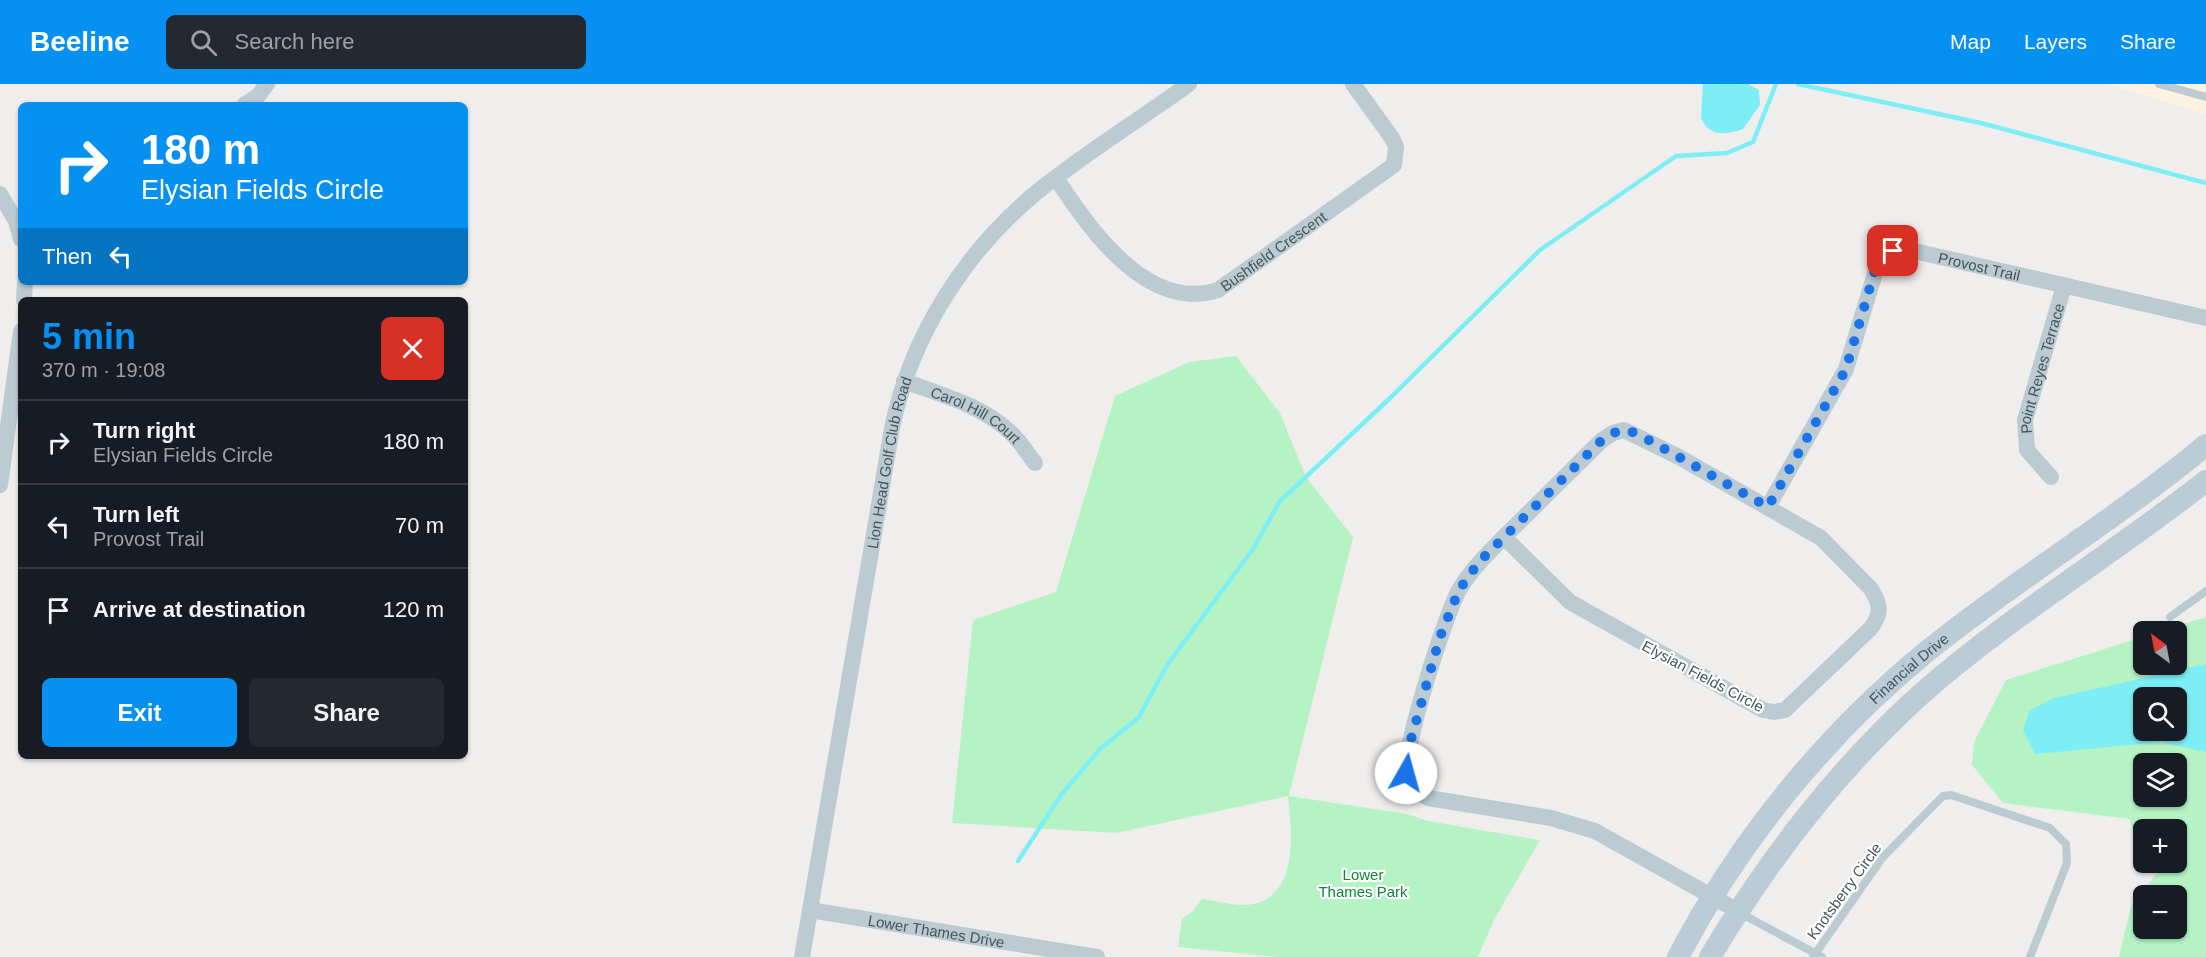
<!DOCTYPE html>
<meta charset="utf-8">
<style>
body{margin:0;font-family:Helvetica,sans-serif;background:#242831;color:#f1f3f6;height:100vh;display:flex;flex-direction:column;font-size:22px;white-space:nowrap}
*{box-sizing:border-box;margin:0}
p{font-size:20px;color:#9ea1a6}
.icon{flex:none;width:33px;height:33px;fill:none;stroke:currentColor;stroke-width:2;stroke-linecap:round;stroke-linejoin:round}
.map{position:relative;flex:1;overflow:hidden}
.drawer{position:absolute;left:18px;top:213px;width:450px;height:462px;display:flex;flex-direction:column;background:#171b24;border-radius:9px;box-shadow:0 2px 4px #0004}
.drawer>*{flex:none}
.hud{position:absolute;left:18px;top:18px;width:450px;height:183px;border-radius:9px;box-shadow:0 2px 4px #0004;background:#0590f2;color:#fff;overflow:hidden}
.needle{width:39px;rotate:328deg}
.controls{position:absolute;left:2133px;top:537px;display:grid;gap:12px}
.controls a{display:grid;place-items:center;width:54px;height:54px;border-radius:9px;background:#171b24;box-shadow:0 2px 4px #0004;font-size:30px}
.pin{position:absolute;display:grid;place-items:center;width:51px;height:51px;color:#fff;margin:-26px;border-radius:12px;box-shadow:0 3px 9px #0006}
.me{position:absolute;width:66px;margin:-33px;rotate:7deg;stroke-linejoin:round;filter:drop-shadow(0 0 4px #0008)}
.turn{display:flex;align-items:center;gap:21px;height:126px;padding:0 24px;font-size:27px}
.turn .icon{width:78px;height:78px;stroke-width:2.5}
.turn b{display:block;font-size:42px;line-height:51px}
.then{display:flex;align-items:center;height:57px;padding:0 24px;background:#0003;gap:12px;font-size:22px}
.round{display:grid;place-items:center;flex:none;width:63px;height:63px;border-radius:9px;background:#242831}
.head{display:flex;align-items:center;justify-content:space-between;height:102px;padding:0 24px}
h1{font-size:36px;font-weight:800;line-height:45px;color:#0590f2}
.primary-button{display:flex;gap:12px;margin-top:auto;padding:12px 24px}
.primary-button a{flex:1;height:69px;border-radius:9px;background:#0590f2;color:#fff;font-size:24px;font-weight:800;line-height:69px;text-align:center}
.primary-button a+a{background:#242831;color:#f1f3f6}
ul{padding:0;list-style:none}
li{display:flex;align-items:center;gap:18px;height:84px;padding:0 24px;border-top:2px solid #363941}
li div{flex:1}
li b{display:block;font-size:22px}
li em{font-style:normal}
header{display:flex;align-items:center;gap:36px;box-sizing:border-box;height:84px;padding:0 30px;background:#0590f2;color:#fff}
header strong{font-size:28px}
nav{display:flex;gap:33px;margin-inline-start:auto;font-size:21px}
.search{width:420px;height:54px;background:#242831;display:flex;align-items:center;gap:15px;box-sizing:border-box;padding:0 21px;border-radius:9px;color:#9ea1a6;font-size:22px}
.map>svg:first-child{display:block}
.commercial{fill:#fef2e3}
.green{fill:#b5f3c4;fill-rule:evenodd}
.water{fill:#7deef5;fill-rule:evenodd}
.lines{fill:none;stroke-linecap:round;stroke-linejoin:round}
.stream{stroke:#7deef5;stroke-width:4.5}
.lane{stroke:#bbcbd1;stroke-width:8}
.street{stroke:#bbcbd1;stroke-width:16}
.secondary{stroke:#bbccd6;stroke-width:22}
.route{stroke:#1a73e8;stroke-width:10;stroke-dasharray:0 18}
.labels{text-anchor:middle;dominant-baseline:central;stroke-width:4.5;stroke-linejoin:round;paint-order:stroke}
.street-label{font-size:15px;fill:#43545c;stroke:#fff}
.park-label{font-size:15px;fill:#0c8537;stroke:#fff}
</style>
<header>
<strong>Beeline</strong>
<div class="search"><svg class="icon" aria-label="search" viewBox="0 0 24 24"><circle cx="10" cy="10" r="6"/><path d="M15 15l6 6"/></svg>Search here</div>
<nav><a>Map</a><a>Layers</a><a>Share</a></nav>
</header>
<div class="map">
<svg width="2206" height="873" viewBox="0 0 2206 873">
<rect width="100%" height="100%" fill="#f0eded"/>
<!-- commercial -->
<polygon class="commercial" points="2107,0 2206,0 2206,30"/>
<!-- green -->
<g class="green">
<path d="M 1236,272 L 1280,329 L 1306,393 L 1353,453 L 1289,712 L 1407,730 L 1428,737 L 1540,756 L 1494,836 L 1478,873 L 1278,873 L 1178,863 L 1182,835 L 1193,827 L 1202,815 C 1217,817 1239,823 1253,820 C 1299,811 1292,747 1288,712 L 1116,749 L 952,739 L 973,536 L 1056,508 L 1115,312 L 1189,278 Z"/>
<path d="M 2206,533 L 2206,873 L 2119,873 L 2131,822 L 2161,784 L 2156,779 L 2176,778 L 2176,746 L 2144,746 L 2143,767 L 2135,759 L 2130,735 L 2003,719 L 1972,681 L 1974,658 L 2006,596 L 2143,553 L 2144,580 L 2176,580 L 2176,548 L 2161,547 ZM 2144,614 L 2176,614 L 2176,646 L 2144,646 ZM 2144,680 L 2176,680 L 2176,712 L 2144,712 ZM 2144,812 L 2176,812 L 2176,844 L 2144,844 Z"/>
</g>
<!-- water -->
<g class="water">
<path d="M 1703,0 L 1748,0 L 1759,6 L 1760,21 L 1743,45 C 1725,51 1709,53 1701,34 Z"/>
<path d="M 2206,580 L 2206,668 L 2161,658 L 2035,670 L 2023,647 L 2029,627 L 2054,614 ZM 2144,614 L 2176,614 L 2176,646 L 2144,646 Z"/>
</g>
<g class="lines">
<!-- stream -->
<g class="stream">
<polyline points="1798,0 1981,39 2206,99"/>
<polyline points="1018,777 1061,711 1100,665 1139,633 1167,581 1253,465 1280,417 1388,316 1540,166 1676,72 1727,69 1753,58 1776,0"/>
</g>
<!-- lane -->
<g class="lane">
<polyline points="2159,0 2206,13"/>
<polyline points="2170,533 2206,507"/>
<polyline points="1740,829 1822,873"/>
<polyline points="1813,873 1883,773 1943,712 1951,711 2050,744 2066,760 2067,779 2030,873"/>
</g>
<!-- street -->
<g class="street">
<polyline points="244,21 258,12 267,0"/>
<path id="s1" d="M 1056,94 C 1089,144 1147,229 1218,206 L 1394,81 L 1396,63 L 1392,54 L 1353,0"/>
<polyline points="0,110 16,137 21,155"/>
<polyline points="24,216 25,198"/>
<path id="s2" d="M 904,297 C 941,311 983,321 1012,350 C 1021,358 1027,369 1035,379"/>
<path d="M 1624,346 L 1679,373 L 1821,454 L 1871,505 C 1881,521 1882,530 1870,545 L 1785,626 L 1774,628 L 1763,626 L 1570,518 L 1504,453 L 1602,356 L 1613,349 Z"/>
<path id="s3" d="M 2051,393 L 2027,366 L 2025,336 L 2064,202"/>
<polyline points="0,401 21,247"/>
<path id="s4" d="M 1768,423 L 1846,285 L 1876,186 C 1885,170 1893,167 1910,166 L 2206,234"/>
<path d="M 1504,453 C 1487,470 1471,486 1459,506 C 1446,529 1401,669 1407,691 C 1410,702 1418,708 1428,714 L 1551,734 L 1595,747 L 1738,827"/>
<path id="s5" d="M 810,826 L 1097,873"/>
<path id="s6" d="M 802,873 L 892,344 C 911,252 965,167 1037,108 C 1085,69 1139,36 1189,0"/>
</g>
<!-- secondary -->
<g class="secondary">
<path id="s7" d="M 1678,873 C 1739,757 1824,652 1925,569 C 2016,495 2117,435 2206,361"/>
<path d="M 1710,873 C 1768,776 1835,688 1919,612 C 2008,533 2112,471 2206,397"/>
</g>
</g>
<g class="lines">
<!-- route -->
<path class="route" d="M 1406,689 L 1408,666 L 1440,553 L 1459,506 L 1479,478 L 1602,356 C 1614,347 1621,345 1636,349 L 1768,423 L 1846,285 L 1875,186 L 1882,174 L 1893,167"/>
</g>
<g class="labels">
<!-- street labels -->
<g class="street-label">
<text stroke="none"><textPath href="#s1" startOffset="279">Bushfield Crescent</textPath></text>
<text stroke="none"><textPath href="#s4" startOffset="375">Provost Trail</textPath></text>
<text stroke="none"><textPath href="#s3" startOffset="120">Point Reyes Terrace</textPath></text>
<text stroke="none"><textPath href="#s2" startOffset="80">Carol Hill Court</textPath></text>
<text stroke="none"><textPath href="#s6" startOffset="502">Lion Head Golf Club Road</textPath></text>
<text stroke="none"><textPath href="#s7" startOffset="372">Financial Drive</textPath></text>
<text transform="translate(1703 592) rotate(28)">Elysian Fields Circle</text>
<text transform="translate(1844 807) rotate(-54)">Knotsberry Circle</text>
<text stroke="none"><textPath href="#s5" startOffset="128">Lower Thames Drive</textPath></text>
</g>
<!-- park labels -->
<g class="park-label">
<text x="1363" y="790">Lower<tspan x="1363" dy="17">Thames Park</tspan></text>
</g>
</g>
</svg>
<div class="controls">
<a><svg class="needle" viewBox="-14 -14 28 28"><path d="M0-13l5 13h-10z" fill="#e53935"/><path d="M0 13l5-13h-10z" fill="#9ea1a6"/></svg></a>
<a><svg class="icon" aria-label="search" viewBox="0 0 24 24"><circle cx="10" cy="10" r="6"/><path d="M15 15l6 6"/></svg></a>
<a><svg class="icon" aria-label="layers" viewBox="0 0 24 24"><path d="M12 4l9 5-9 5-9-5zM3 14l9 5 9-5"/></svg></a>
<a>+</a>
<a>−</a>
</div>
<div class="pin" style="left:1893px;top:167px;background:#d93025"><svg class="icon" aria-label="arrive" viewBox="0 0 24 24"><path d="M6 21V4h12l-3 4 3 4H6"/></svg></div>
<svg class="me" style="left:1406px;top:689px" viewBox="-20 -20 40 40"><circle r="19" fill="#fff"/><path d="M0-13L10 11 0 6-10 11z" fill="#1a73e8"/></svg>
<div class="hud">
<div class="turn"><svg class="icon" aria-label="right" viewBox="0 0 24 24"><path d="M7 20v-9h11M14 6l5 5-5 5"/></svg><div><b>180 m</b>Elysian Fields Circle</div></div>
<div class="then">Then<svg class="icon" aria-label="left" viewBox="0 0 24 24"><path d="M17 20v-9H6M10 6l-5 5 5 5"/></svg></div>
</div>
<section class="drawer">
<div class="head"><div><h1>5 min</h1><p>370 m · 19:08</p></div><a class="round" style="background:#d93025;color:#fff"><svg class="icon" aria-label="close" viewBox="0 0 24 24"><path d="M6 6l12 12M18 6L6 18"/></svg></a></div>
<ul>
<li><svg class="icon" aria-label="right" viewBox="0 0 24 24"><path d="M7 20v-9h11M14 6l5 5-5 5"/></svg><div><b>Turn right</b><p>Elysian Fields Circle</p></div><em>180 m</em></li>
<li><svg class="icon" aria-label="left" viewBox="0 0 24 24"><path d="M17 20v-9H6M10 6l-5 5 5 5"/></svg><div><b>Turn left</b><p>Provost Trail</p></div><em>70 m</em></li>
<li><svg class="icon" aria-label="arrive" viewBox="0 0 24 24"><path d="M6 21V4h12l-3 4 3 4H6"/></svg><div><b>Arrive at destination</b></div><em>120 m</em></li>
</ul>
<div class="primary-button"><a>Exit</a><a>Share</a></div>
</section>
</div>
